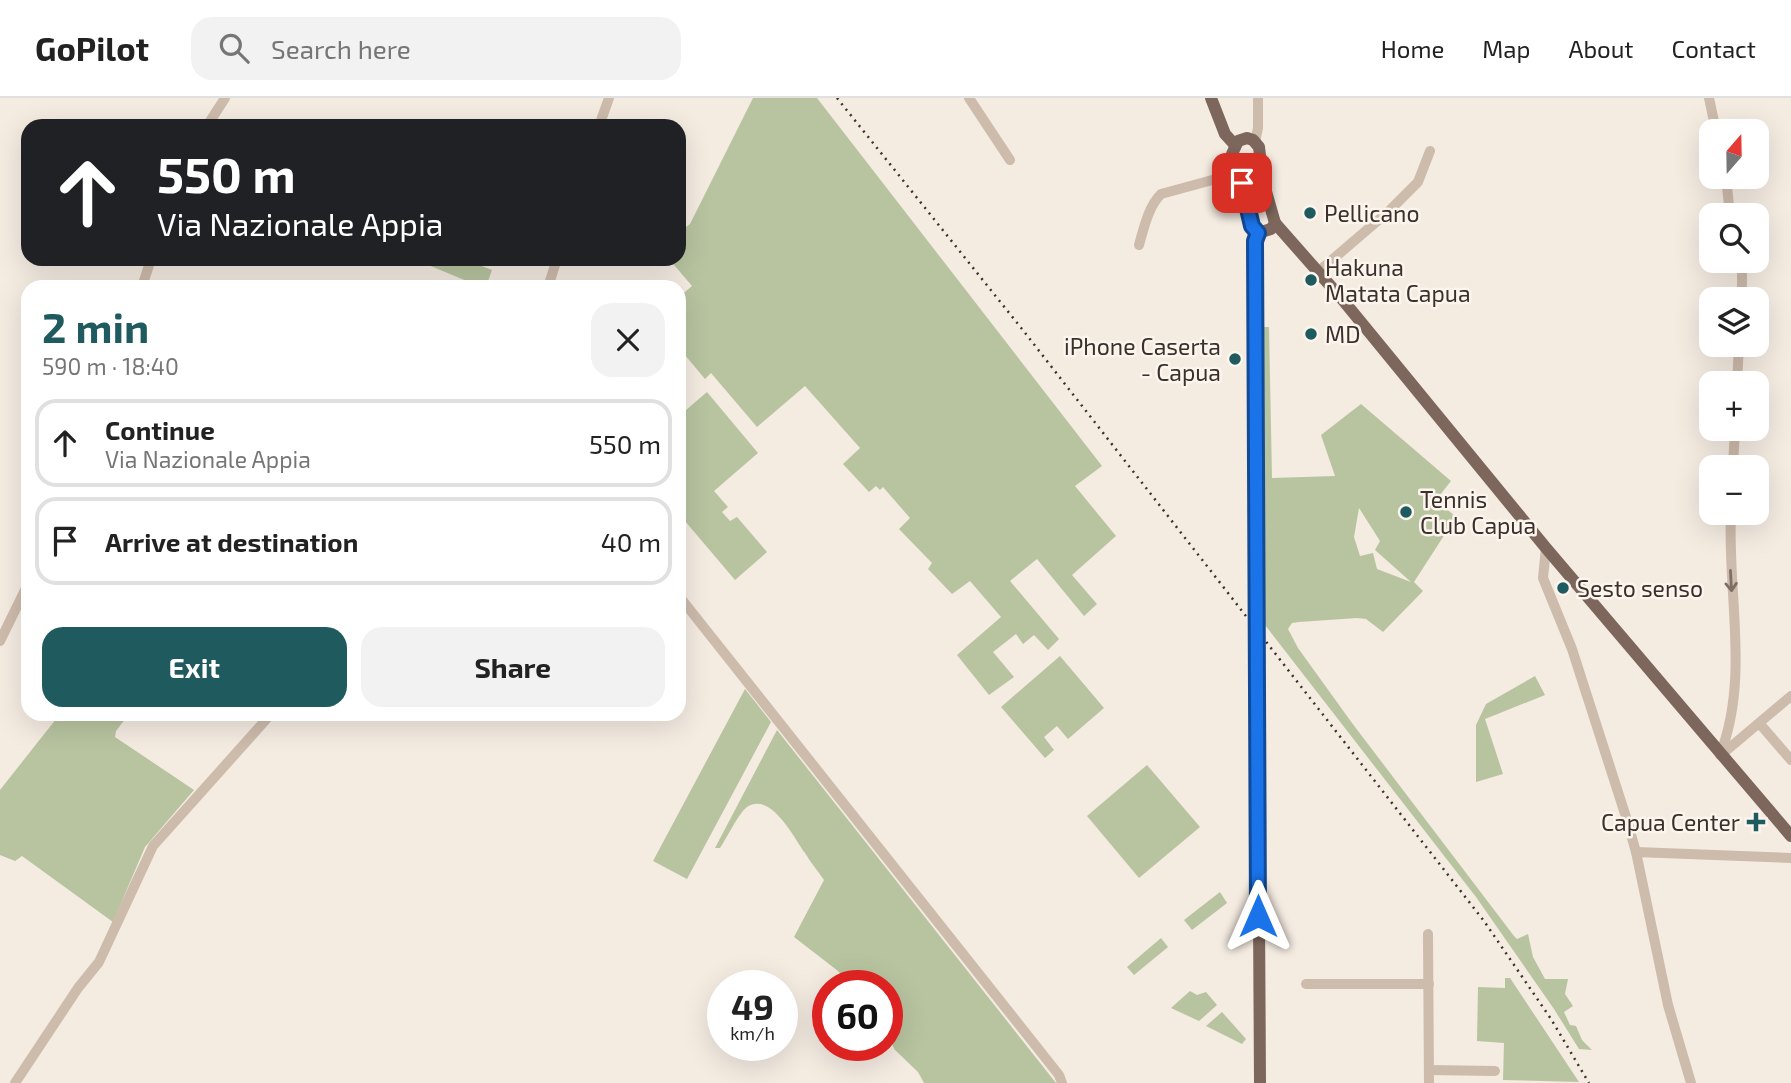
<!DOCTYPE html>
<meta charset="utf-8">
<style>
body{margin:0;font-family:"Exo 2",sans-serif;background:#f2f2f2;color:#222;height:100vh;display:flex;flex-direction:column;font-size:26px;white-space:nowrap}
*{box-sizing:border-box;margin:0}
p{font-size:23px;color:#767676}
.icon{flex:none;width:38px;height:38px;fill:none;stroke:currentColor;stroke-width:2;stroke-linecap:round;stroke-linejoin:round}
.map{position:relative;flex:1;overflow:hidden}
.side{position:absolute;left:21px;top:182px;width:665px;height:441px;display:flex;flex-direction:column;background:#fff;border-radius:21px;box-shadow:0 7px 28px #0002}
.side>*{flex:none}
.top-card{position:absolute;left:21px;top:21px;width:665px;height:147px;border-radius:21px;box-shadow:0 7px 28px #0002;background:#202124;color:#fff;overflow:hidden}
.needle{width:46px;rotate:20deg}
.fabs{position:absolute;left:1699px;top:21px;display:grid;gap:14px}
.fabs a{display:grid;place-items:center;width:70px;height:70px;border-radius:14px;background:#fff;box-shadow:0 7px 28px #0002;font-size:35px}
.speed{position:absolute;left:707px;top:872px;display:flex;gap:14px;font-size:35px;font-weight:700;text-align:center}
.speed>*{display:grid;place-content:center;width:91px;height:91px;border-radius:50%;background:#fff;box-shadow:0 7px 28px #0002;line-height:1}
.speed small{font-size:18px;font-weight:400}
.speed .limit{border:10px solid #d22;background:#fff;color:#111}
.pin{position:absolute;display:grid;place-items:center;width:60px;height:60px;color:#fff;margin:-30px;border-radius:14px;box-shadow:0 4px 10px #0006}
.me{position:absolute;width:77px;margin:-38px;rotate:0deg;stroke-linejoin:round;filter:drop-shadow(0 0 5px #0008)}
.turn{display:flex;align-items:center;gap:24px;height:147px;padding:0 21px;font-size:32px}
.turn .icon{width:91px;height:91px;stroke-width:2.5}
.turn b{display:block;font-size:49px;line-height:60px}
.round{display:grid;place-items:center;flex:none;width:74px;height:74px;border-radius:21px;background:#f2f2f2}
.headline{display:flex;align-items:center;justify-content:space-between;height:119px;padding:0 21px}
h1{font-size:42px;font-weight:700;line-height:52px;color:#1f5a5e}
.primary-button{display:flex;gap:14px;margin-top:auto;padding:14px 21px}
.primary-button a{flex:1;height:80px;border-radius:21px;background:#1f5a5e;color:#fff;font-size:28px;font-weight:700;line-height:80px;text-align:center}
.primary-button a+a{background:#f2f2f2;color:#222}
ul{padding:0;list-style:none}
li{display:flex;align-items:center;gap:21px;height:88px;margin:0 14px 10px;padding:0 7px;border:4px solid #e0e0e0;border-radius:21px}
li div{flex:1}
li b{display:block;font-size:26px}
li em{font-style:normal}
header{display:flex;align-items:center;gap:42px;box-sizing:border-box;height:98px;padding:0 35px;background:#fff;border-bottom:2px solid #e0e0e0}
header strong{font-size:33px}
nav{display:flex;gap:38px;margin-inline-start:auto;font-size:24px}
.search{width:490px;height:63px;background:#f2f2f2;display:flex;align-items:center;gap:18px;box-sizing:border-box;padding:0 24px;border-radius:21px;color:#767676;font-size:26px}
.map>svg:first-child{display:block}
.green{fill:#b8c4a0;fill-rule:evenodd}
.lines{fill:none;stroke-linecap:round;stroke-linejoin:round}
.minor{stroke:#cdbbac;stroke-width:10}
.major{stroke:#7d675c;stroke-width:12}
.rail{stroke:#3b302b;stroke-width:2.5;stroke-dasharray:2 5;stroke-linecap:butt}
.oneway{stroke:#7d6f65}
.route-casing{stroke:#114b97;stroke-width:18}
.route{stroke:#1a73e8;stroke-width:12}
.poi-dot{fill:#1f5a5e;stroke:#fbf5ee;stroke-width:2.5}
.labels{text-anchor:middle;dominant-baseline:central;stroke-width:5;stroke-linejoin:round;paint-order:stroke}
.poi-label{font-size:23px;fill:#3b302b;stroke:#fbf5ee;text-anchor:start}
</style>
<header>
<strong>GoPilot</strong>
<div class="search"><svg class="icon" aria-label="search" viewBox="0 0 24 24"><circle cx="10" cy="10" r="6"/><path d="M15 15l6 6"/></svg>Search here</div>
<nav><a>Home</a><a>Map</a><a>About</a><a>Contact</a></nav>
</header>
<div class="map">
<svg width="1791" height="985" viewBox="0 0 1791 985">
<rect width="100%" height="100%" fill="#f4ebe1"/>
<!-- green -->
<g class="green">
<polygon points="753,0 817,0 1102,368 1075,388 1116,438 1072,477 1097,506 1084,518 1037,461 1010,483 1059,541 1048,552 1034,537 1023,546 1016,536 993,554 1014,579 989,597 957,557 1001,519 970,483 952,496 928,471 932,465 899,431 910,420 883,389 880,392 876,388 869,394 843,366 860,350 805,288 757,329 711,275 705,281 679,250 679,199 692,188 669,161 679,161 679,134 690,126"/>
<polygon points="414,161 464,161 492,172 486,189 481,189"/>
<path d="M 1264,229 L 1269,229 L 1272,380 L 1335,378 L 1321,337 L 1361,306 L 1451,383 L 1436,402 L 1456,419 L 1414,484 L 1423,493 L 1383,534 L 1366,521 L 1357,520 L 1299,524 L 1292,525 L 1288,531 L 1298,550 L 1352,625 L 1514,838 L 1517,841 L 1528,836 L 1533,859 L 1545,881 L 1568,881 L 1565,896 L 1573,908 L 1564,914 L 1570,927 L 1576,928 L 1582,942 L 1592,952 L 1579,951 L 1554,911 L 1476,799 L 1265,527 ZM 1359,410 L 1380,443 L 1375,452 L 1411,484 L 1377,471 L 1373,455 L 1360,458 L 1354,439 Z"/>
<polygon points="707,294 758,355 714,393 728,409 722,414 730,423 737,419 767,454 735,482 679,416 679,318"/>
<polygon points="1060,558 1104,610 1068,641 1057,628 1044,639 1054,652 1045,660 1001,609"/>
<polygon points="1535,578 1545,597 1485,621 1503,676 1476,684 1476,627 1486,606"/>
<polygon points="745,591 771,624 687,781 653,763"/>
<polygon points="60,616 129,616 116,633 115,639 194,692 145,749 113,824 22,758 15,763 0,757 0,692"/>
<path d="M 777,632 L 1056,985 L 924,985 L 918,974 L 895,952 L 887,937 L 887,887 L 851,887 L 838,873 L 794,839 L 824,782 C 818,773 811,765 805,755 C 794,740 771,693 747,709 C 738,716 727,740 720,750 L 715,750 Z"/>
<polygon points="1147,667 1200,729 1139,780 1087,718"/>
<polygon points="1220,794 1227,805 1192,832 1184,822"/>
<polygon points="1161,840 1168,849 1134,877 1127,869"/>
<polygon points="1505,880 1510,880 1579,984 1503,982 1504,945 1477,943 1478,889 1505,890"/>
<polygon points="1190,893 1197,897 1206,894 1217,907 1199,923 1171,910"/>
<polygon points="1222,914 1246,941 1242,946 1206,928"/>
</g>
<g class="lines">
<!-- minor -->
<g class="minor">
<polyline points="969,0 1010,62"/>
<polyline points="1709,0 1716,33"/>
<polyline points="207,28 225,0"/>
<polyline points="599,28 609,0"/>
<polyline points="1255,44 1258,30 1258,0"/>
<polyline points="1726,79 1730,117"/>
<path d="M 1139,147 C 1144,130 1148,109 1161,96 L 1238,75"/>
<polyline points="1740,163 1742,173 1742,201"/>
<polyline points="1319,173 1389,113 1418,84 1430,53"/>
<polyline points="142,189 151,161"/>
<polyline points="548,189 557,161"/>
<polyline points="1737,285 1739,247"/>
<polyline points="1733,369 1735,331"/>
<polyline points="1546,450 1543,480 1572,551 1626,719 1636,754 1668,907 1691,985"/>
<polyline points="679,498 1059,977 1062,985"/>
<polyline points="0,543 28,486"/>
<polyline points="1760,626 1791,662"/>
<path d="M 1720,657 C 1750,580 1727,495 1731,415"/>
<polyline points="1721,657 1791,598"/>
<polyline points="1636,754 1791,760"/>
<polyline points="1428,836 1429,985"/>
<polyline points="1306,886 1429,886"/>
<polyline points="1429,972 1495,973"/>
<polyline points="15,985 78,890 99,864 153,748 271,616"/>
</g>
<!-- major -->
<g class="major">
<polyline points="1211,0 1225,36 1235,47"/>
<polygon points="1247,40 1253,42 1259,49 1263,83 1275,125 1271,131 1258,135 1252,128 1247,96 1232,56 1238,43"/>
<polyline points="1275,125 1342,201 1546,450 1791,738"/>
<polyline points="1258,135 1255,143 1260,985"/>
</g>
<!-- rail -->
<polyline class="rail" points="837,0 1022,231 1484,823 1551,921 1589,985"/>
</g>
<!-- one-way arrows -->
<defs><path id="oneway-shaft" d="M-6 0H5M1.5-3L5.5 0L1.5 3" fill="none" stroke-width="1.6" stroke-linecap="round" stroke-linejoin="round" transform="scale(1.75)"/></defs>
<use class="oneway" href="#oneway-shaft" transform="translate(1731 483) rotate(87)"/>
<g class="lines">
<!-- route casing -->
<g class="route-casing">
<polyline id="route" points="1242,85 1252,128 1258,135 1255,143 1258,818"/>
</g>
<!-- route -->
<use href="#route" class="route"/>
</g>
<!-- markers -->
<g class="poi-dot">
<circle cx="1310" cy="115" r="7"/>
<circle cx="1311" cy="182" r="7"/>
<circle cx="1311" cy="236" r="7"/>
<circle cx="1235" cy="261" r="7"/>
<circle cx="1406" cy="414" r="7"/>
<circle cx="1563" cy="490" r="7"/>
<path d="M1752.5 713.5h7v7h7v7h-7v7h-7v-7h-7v-7h7z"/>
</g>
<g class="labels">
<!-- poi labels -->
<g class="poi-label">
<text x="1324" y="115">Pellicano</text>
<text x="1325" y="169">Hakuna<tspan x="1325" dy="26">Matata Capua</tspan></text>
<text x="1325" y="236">MD</text>
<text x="1221" y="248" text-anchor="end">iPhone Caserta<tspan x="1221" dy="26">- Capua</tspan></text>
<text x="1420" y="401">Tennis<tspan x="1420" dy="26">Club Capua</tspan></text>
<text x="1577" y="490">Sesto senso</text>
<text x="1740" y="724" text-anchor="end">Capua Center</text>
</g>
</g>
</svg>
<div class="fabs">
<a><svg class="needle" viewBox="-14 -14 28 28"><path d="M0-13l5 13h-10z" fill="#e53935"/><path d="M0 13l5-13h-10z" fill="#767676"/></svg></a>
<a><svg class="icon" aria-label="search" viewBox="0 0 24 24"><circle cx="10" cy="10" r="6"/><path d="M15 15l6 6"/></svg></a>
<a><svg class="icon" aria-label="layers" viewBox="0 0 24 24"><path d="M12 4l9 5-9 5-9-5zM3 14l9 5 9-5"/></svg></a>
<a>+</a>
<a>−</a>
</div>
<div class="speed"><div>49<small>km/h</small></div><div class="limit">60</div></div>
<div class="pin" style="left:1242px;top:85px;background:#d93025"><svg class="icon" aria-label="arrive" viewBox="0 0 24 24"><path d="M6 21V4h12l-3 4 3 4H6"/></svg></div>
<svg class="me" style="left:1258px;top:818px" viewBox="-20 -20 40 40"><path d="M0-17L14 15 0 8-14 15z" fill="#1a73e8" stroke="#fff" stroke-width="4"/></svg>
<div class="top-card">
<div class="turn"><svg class="icon" aria-label="ahead" viewBox="0 0 24 24"><path d="M12 20V5M6 11l6-6 6 6"/></svg><div><b>550 m</b>Via Nazionale Appia</div></div>
</div>
<section class="side">
<div class="headline"><div><h1>2 min</h1><p>590 m · 18:40</p></div><a class="round"><svg class="icon" aria-label="close" viewBox="0 0 24 24"><path d="M6 6l12 12M18 6L6 18"/></svg></a></div>
<ul>
<li><svg class="icon" aria-label="ahead" viewBox="0 0 24 24"><path d="M12 20V5M6 11l6-6 6 6"/></svg><div><b>Continue</b><p>Via Nazionale Appia</p></div><em>550 m</em></li>
<li><svg class="icon" aria-label="arrive" viewBox="0 0 24 24"><path d="M6 21V4h12l-3 4 3 4H6"/></svg><div><b>Arrive at destination</b></div><em>40 m</em></li>
</ul>
<div class="primary-button"><a>Exit</a><a>Share</a></div>
</section>
</div>
